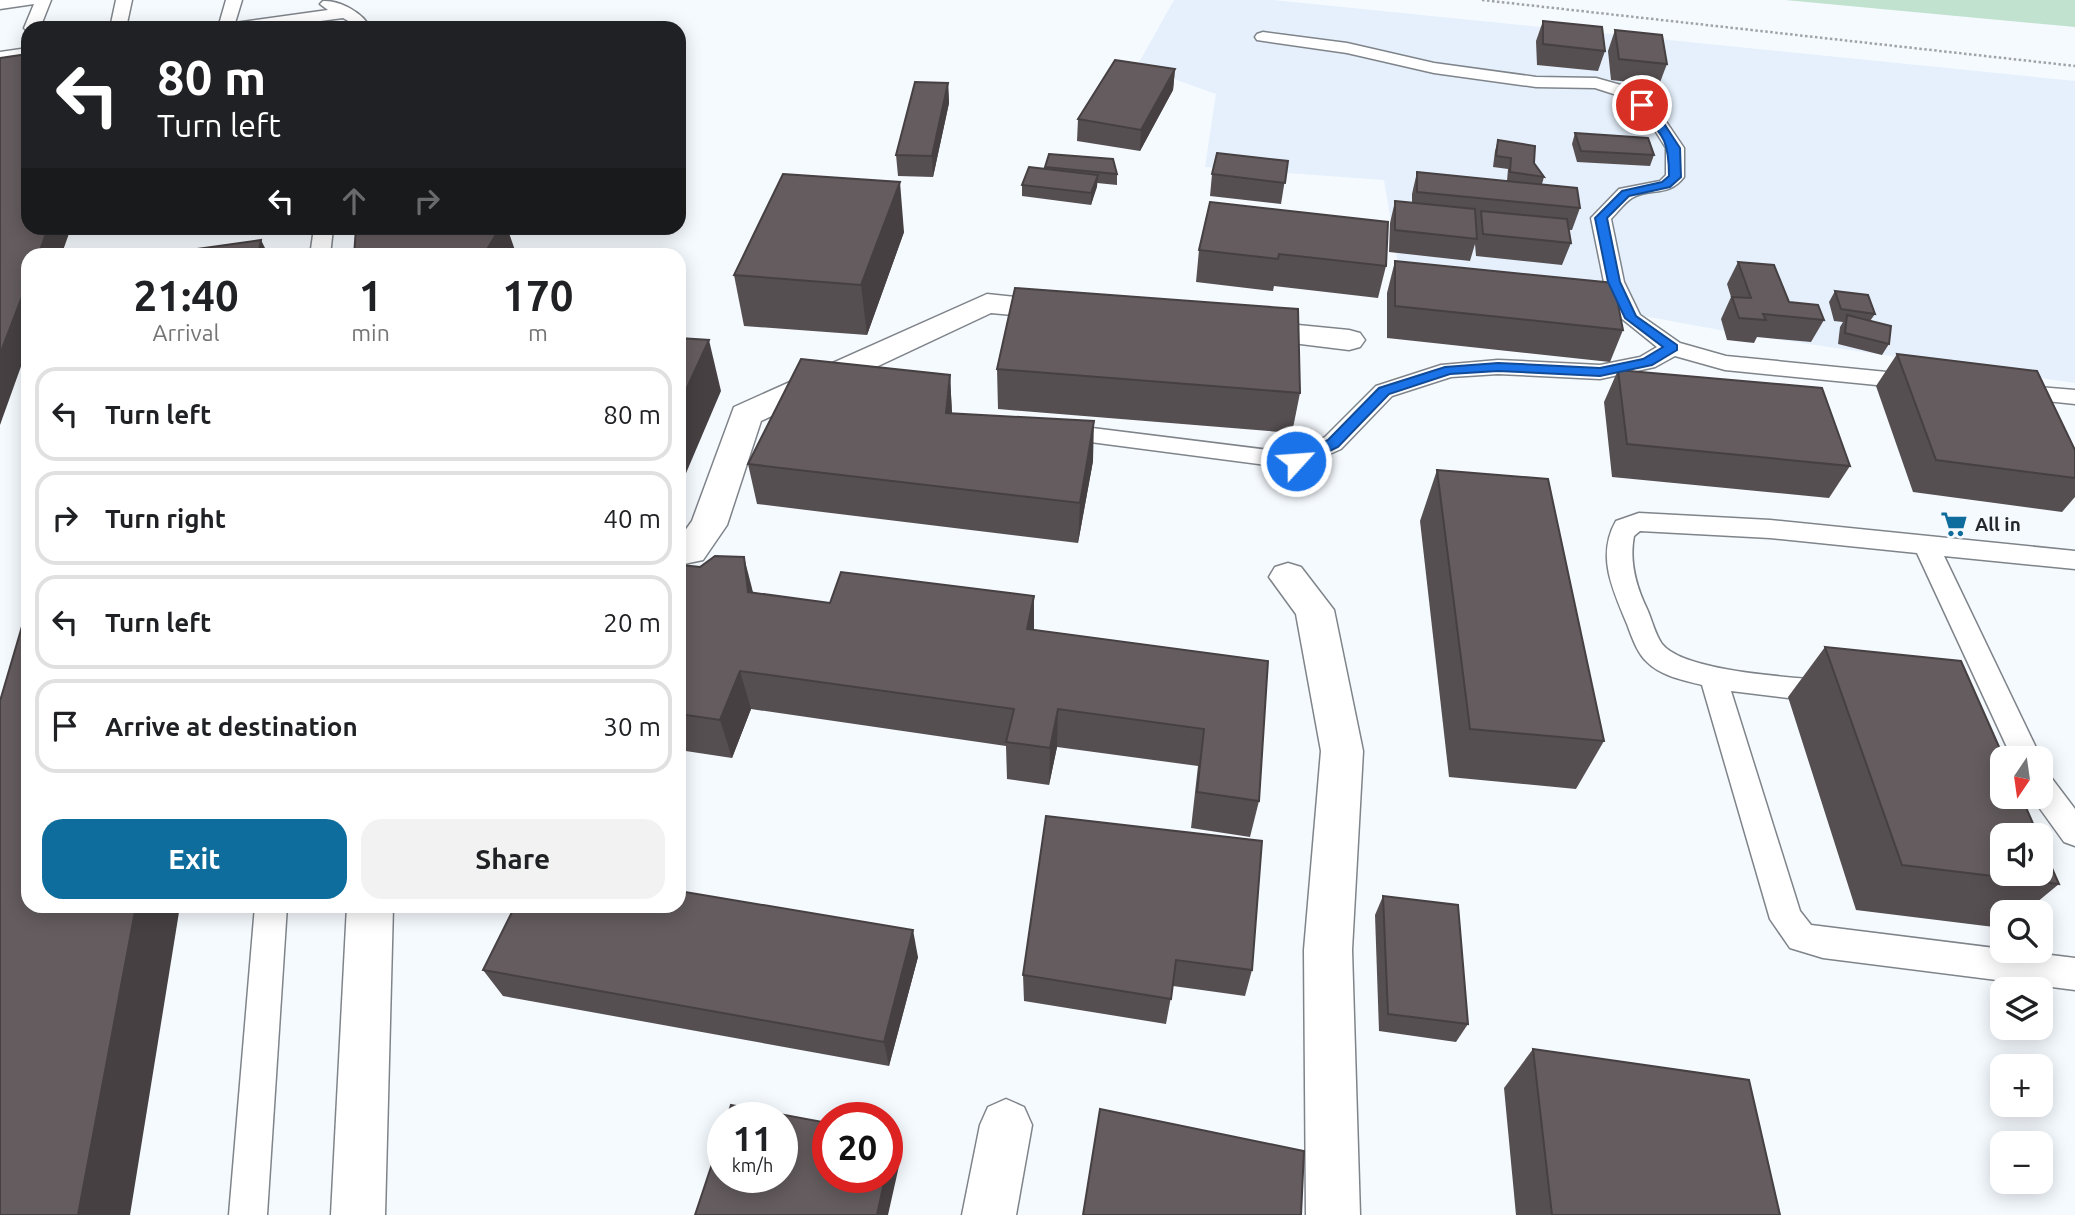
<!DOCTYPE html>
<meta charset="utf-8">
<style>
body{margin:0;font-family:Ubuntu,sans-serif;background:#f2f2f2;color:#202124;height:100vh;display:flex;flex-direction:column;font-size:26px;white-space:nowrap}
*{box-sizing:border-box;margin:0}
p{font-size:23px;color:#757577}
.icon{flex:none;width:38px;height:38px;fill:none;stroke:currentColor;stroke-width:2;stroke-linecap:round;stroke-linejoin:round}
.map{position:relative;flex:1;overflow:hidden}
.drawer{position:absolute;left:21px;top:248px;width:665px;height:665px;display:flex;flex-direction:column;background:#fff;border-radius:21px;box-shadow:0 4px 18px #0003}
.drawer>*{flex:none}
.hud{position:absolute;left:21px;top:21px;width:665px;height:214px;border-radius:21px;box-shadow:0 4px 18px #0003;background:#202124;color:#fff;overflow:hidden}
.needle{width:46px;rotate:193deg}
.buttons{position:absolute;left:1990px;top:746px;display:grid;gap:14px}
.buttons a{display:grid;place-items:center;width:63px;height:63px;border-radius:14px;background:#fff;box-shadow:0 4px 18px #0003;font-size:35px}
.speed{position:absolute;left:707px;top:1102px;display:flex;gap:14px;font-size:35px;font-weight:700;text-align:center}
.speed>*{display:grid;place-content:center;width:91px;height:91px;border-radius:50%;background:#fff;box-shadow:0 4px 18px #0003;line-height:1}
.speed small{font-size:18px;font-weight:400}
.speed .limit{border:10px solid #d22;background:#fff;color:#111}
.pin{position:absolute;display:grid;place-items:center;width:60px;height:60px;color:#fff;margin:-30px;border:4px solid #fff;border-radius:50%;box-shadow:0 2px 7px #0007}
.me{position:absolute;width:77px;margin:-38px;rotate:64deg;stroke-linejoin:round;filter:drop-shadow(0 0 5px #0008)}
.turn{display:flex;align-items:center;gap:24px;height:147px;padding:0 21px;font-size:32px}
.turn .icon{width:91px;height:91px;stroke-width:2.5}
.turn b{display:block;font-size:49px;line-height:60px}
.lanes{display:flex;align-items:center;height:66px;padding:0 21px;background:#0003;justify-content:center;gap:35px;direction:ltr}
.lanes .off{opacity:.35}
.eta{display:flex;justify-content:space-evenly;align-items:center;height:119px;text-align:center}
.eta b{font-size:42px;font-weight:600;line-height:49px}
.action{display:flex;gap:14px;margin-top:auto;padding:14px 21px}
.action a{flex:1;height:80px;border-radius:21px;background:#0e6d9c;color:#fff;font-size:28px;font-weight:600;line-height:80px;text-align:center}
.action a+a{background:#f2f2f2;color:#202124}
ul{padding:0;list-style:none}
li{display:flex;align-items:center;gap:21px;height:94px;margin:0 14px 10px;padding:0 7px;border:4px solid #e0e0e0;border-radius:21px}
li div{flex:1}
li b{display:block;font-size:26px}
li em{font-style:normal}
.map>svg:first-child{display:block}
.built{fill:#e5f0fc}
.green{fill:#c1e2cf}
.lines{fill:none;stroke-linecap:round;stroke-linejoin:round}
.lane-casing{stroke:#7f848a;stroke-width:3}
.street-casing{stroke:#7f848a;stroke-width:3}
.path{stroke:#9fa3a7;stroke-width:2.5;stroke-dasharray:2.5 2.5;stroke-linecap:butt}
.lane{fill:#fff;fill-rule:evenodd}
.street{fill:#fff;fill-rule:evenodd}
.wall{fill:#564f51}
.shaded-wall{fill:#464042}
.building{fill:#645c5e;stroke:#464042;stroke-width:2}
.route{fill:#1a73e8;stroke:#114b97;stroke-width:2}
.labels{text-anchor:middle;dominant-baseline:central;stroke-width:7;stroke-linejoin:round;paint-order:stroke}
.poi-label{font-size:19px;font-weight:bold;fill:#25282a;stroke:#f5faff;text-anchor:start}
</style>
<div class="map">
<svg width="2075" height="1215" viewBox="0 0 2075 1215">
<rect width="100%" height="100%" fill="#f5faff"/>
<!-- built -->
<polygon class="built" points="1174,0 1273,0 2075,81 2075,383 1747,335 1399,271 1384,180 1205,167 1216,94 1137,66"/>
<!-- green -->
<polygon class="green" points="1785,0 2075,0 2075,27"/>
<g class="lines">
<!-- lane casing -->
<g class="lane-casing">
<g id="lane">
<polygon points="0,0 51,0 40,28 28,28 28,32 24,28 34,4 0,9"/>
<polygon points="116,0 132,0 126,28 110,28"/>
<path d="M 226,0 L 242,0 L 235,23 L 328,10 L 320,4 L 323,1 C 339,0 364,13 370,28 L 354,28 L 352,23 L 343,18 L 267,28 L 218,28 Z"/>
<path d="M 1263,32 L 1347,43 L 1434,63 L 1536,77 L 1596,78 L 1635,89 L 1661,114 L 1684,148 L 1684,177 C 1668,198 1650,187 1632,198 C 1624,203 1617,213 1611,219 L 1624,282 L 1640,315 L 1680,343 L 1726,356 L 1917,375 L 1925,377 L 1928,382 L 1925,387 L 1917,389 L 1725,370 L 1675,356 L 1655,367 L 1600,379 L 1498,374 L 1451,377 L 1392,396 L 1341,449 L 1296,469 L 1052,437 L 1048,432 L 1052,427 L 1060,424 L 1293,453 L 1325,437 L 1376,386 L 1441,365 L 1498,360 L 1600,365 L 1640,357 L 1657,347 L 1621,318 L 1604,282 L 1591,218 L 1619,189 L 1660,181 L 1666,175 L 1666,148 L 1649,121 L 1623,97 L 1595,88 L 1536,87 L 1434,73 L 1347,53 L 1257,40 L 1255,37 L 1257,34 Z"/>
<polygon points="28,48 28,58 0,62 0,52"/>
<polygon points="314,228 333,228 330,256 310,256"/>
<polygon points="2015,385 2075,390 2075,404 2007,397 2004,392 2007,387"/>
<path d="M 1639,513 L 1770,520 L 2075,551 L 2075,569 L 1944,556 L 2041,758 L 2040,760 L 2040,758 L 2012,758 L 1917,553 L 1770,538 L 1640,531 L 1634,536 C 1629,562 1636,586 1647,609 C 1652,620 1655,634 1662,644 C 1684,672 1792,677 1829,681 L 1839,684 L 1843,692 L 1839,700 L 1829,703 L 1731,691 L 1800,911 L 1811,925 L 2075,958 L 2075,990 L 1823,958 L 1790,948 L 1770,919 L 1702,685 C 1683,680 1661,676 1647,662 C 1637,653 1632,637 1627,624 C 1613,590 1596,556 1616,521 Z"/>
<polygon points="2040,773 2050,776 2075,809 2075,846 2064,842 2031,796 2040,796"/>
<polygon points="255,906 287,906 267,1215 229,1215"/>
</g>
</g>
<!-- street casing -->
<g class="street-casing">
<g id="street">
<polygon points="987,294 1064,302 1075,305 1079,311 1075,317 1064,320 991,313 761,421 727,525 703,560 679,565 679,539 692,521 734,407"/>
<polygon points="1246,320 1349,330 1360,333 1365,340 1360,347 1349,350 1235,336 1230,329 1235,322"/>
<polygon points="1288,563 1301,567 1334,610 1363,751 1352,950 1360,1215 1306,1215 1304,950 1321,751 1296,614 1269,577 1275,567"/>
<polygon points="347,906 393,906 385,1215 331,1215"/>
<polygon points="1006,1099 1024,1107 1032,1125 1016,1215 962,1215 980,1125 988,1107"/>
</g>
</g>
<!-- path -->
<polyline class="path" points="1482,0 2075,66"/>
<!-- lane -->
<use href="#lane" class="lane"/>
<!-- street -->
<use href="#street" class="street"/>
</g>
<!-- wall -->
<g class="wall">
<polygon points="1543,21 1605,51 1598,71 1537,65 1536,41"/>
<polygon points="1615,30 1667,64 1659,85 1611,80 1608,51"/>
<polygon points="1175,69 1173,90 1140,151 1077,141 1078,119"/>
<polygon points="948,83 949,103 933,177 898,176 896,155"/>
<polygon points="1575,133 1654,155 1650,166 1577,162 1572,144"/>
<polygon points="1498,140 1534,163 1544,177 1542,184 1580,208 1572,230 1569,230 1571,243 1562,265 1476,256 1475,244 1470,261 1389,252 1390,223 1395,201 1412,203 1412,194 1417,172 1507,181 1508,169 1493,167 1495,151"/>
<polygon points="1288,161 1281,204 1210,196 1212,174"/>
<polygon points="1045,167 1117,174 1117,185 1097,183 1091,205 1022,196 1022,185 1045,169"/>
<polygon points="1206,217 1386,266 1378,298 1274,286 1273,291 1196,282 1199,250"/>
<polygon points="904,232 867,335 744,326 734,275"/>
<polygon points="1395,261 1623,330 1610,362 1387,338 1387,293"/>
<polygon points="1738,262 1789,302 1824,320 1811,342 1757,337 1754,343 1727,340 1721,319 1731,297 1727,284"/>
<polygon points="1835,291 1875,314 1870,321 1889,344 1882,355 1838,344 1840,327 1843,322 1834,321 1829,302"/>
<polygon points="1897,354 2075,450 2075,497 2062,512 1913,492 1876,386"/>
<polygon points="997,369 1300,393 1292,433 998,409"/>
<polygon points="1618,370 1850,466 1829,498 1612,477 1604,402"/>
<polygon points="950,375 952,413 1093,461 1078,543 757,504 748,464"/>
<polygon points="1437,470 1604,741 1576,789 1449,777 1420,521"/>
<polygon points="700,567 754,593 830,603 1034,596 1034,630 1268,661 1259,801 1250,837 1191,828 1198,766 1057,747 1049,785 1007,779 1006,746 751,709 732,758 679,750 679,571"/>
<polygon points="1825,647 2059,884 2025,912 2002,912 2002,928 1856,910 1788,697"/>
<polygon points="1046,816 1252,970 1245,996 1173,986 1166,1024 1024,1001 1023,975"/>
<polygon points="1383,896 1468,1024 1456,1042 1379,1031 1375,915"/>
<polygon points="918,957 889,1066 503,996 483,970"/>
<polygon points="1533,1049 1780,1215 1516,1215 1504,1088"/>
</g>
<!-- shaded-wall -->
<g class="shaded-wall">
<polygon points="1175,69 1173,90 1140,151 1141,130"/>
<polygon points="948,83 949,103 933,177 932,156"/>
<polygon points="1098,175 1097,187 1091,205 1091,193"/>
<polygon points="900,182 904,232 867,335 861,285"/>
<polygon points="48,228 71,228 61,256 38,256"/>
<polygon points="470,228 512,228 509,233 517,256 481,256"/>
<polygon points="261,240 269,256 258,256"/>
<polygon points="28,281 28,347 0,425 0,354"/>
<polygon points="709,340 721,391 681,485 679,478 679,405"/>
<polygon points="950,375 952,415 946,413"/>
<polygon points="1094,421 1093,461 1078,543 1080,503"/>
<polygon points="744,557 754,596 748,592"/>
<polygon points="1034,596 1034,636 1027,629"/>
<polygon points="740,671 751,709 732,758 720,720"/>
<polygon points="1058,709 1057,747 1049,785 1050,748"/>
<polygon points="136,906 180,906 130,1215 78,1215"/>
<polygon points="913,930 918,957 889,1066 884,1042"/>
<polygon points="896,1135 901,1157 888,1215 877,1215 885,1178 887,1178 887,1170"/>
</g>
<!-- building -->
<g class="building">
<polygon points="1543,21 1602,27 1605,51 1543,44"/>
<polygon points="1615,30 1662,35 1667,64 1619,59"/>
<polygon points="28,54 28,228 48,228 38,256 28,256 28,281 0,354 0,58"/>
<polygon points="1115,60 1175,69 1141,130 1078,119"/>
<polygon points="915,82 948,83 932,156 896,155"/>
<polygon points="1575,133 1648,138 1654,155 1581,151"/>
<polygon points="1498,140 1535,146 1534,163 1544,177 1510,172 1511,158 1496,156"/>
<polygon points="1217,153 1288,161 1285,183 1212,174"/>
<polygon points="1049,154 1113,159 1117,174 1045,167"/>
<polygon points="1029,167 1098,175 1091,193 1022,185"/>
<polygon points="1417,172 1577,188 1580,208 1417,192"/>
<polygon points="783,174 900,182 861,285 734,275"/>
<polygon points="1395,201 1475,209 1477,239 1395,230"/>
<polygon points="1210,202 1388,222 1386,266 1279,254 1278,259 1199,250"/>
<polygon points="1481,211 1567,219 1571,243 1483,234"/>
<polygon points="356,228 500,228 483,256 354,256"/>
<polygon points="261,240 258,256 147,256"/>
<polygon points="1395,261 1614,283 1623,330 1395,306"/>
<polygon points="1738,262 1774,265 1789,302 1818,305 1824,320 1763,314 1766,320 1739,318 1732,297 1751,298"/>
<polygon points="1015,288 1298,309 1300,393 997,369"/>
<polygon points="1835,291 1868,295 1875,314 1841,309"/>
<polygon points="1847,315 1891,326 1889,344 1845,333"/>
<polygon points="679,338 709,340 679,405"/>
<polygon points="1897,354 2037,371 2075,450 2075,478 1936,460"/>
<polygon points="801,359 950,375 946,413 1094,421 1080,503 748,464"/>
<polygon points="1618,370 1822,388 1850,466 1627,444"/>
<polygon points="1437,470 1548,479 1604,741 1470,729"/>
<polygon points="715,556 744,557 748,592 830,603 841,572 1034,596 1027,629 1268,661 1259,801 1197,792 1204,729 1058,709 1050,748 1006,742 1014,709 740,671 720,720 679,714 679,571 682,565 700,567"/>
<polygon points="28,606 28,906 136,906 78,1215 0,1215 0,701"/>
<polygon points="1825,647 1961,661 2004,758 2002,758 2002,796 2021,796 2038,835 2002,835 2002,873 2040,873 2040,841 2059,884 1902,865"/>
<polygon points="1046,816 1262,841 1252,970 1176,960 1171,999 1023,975"/>
<polygon points="679,891 913,930 884,1042 483,970 515,906 679,906"/>
<polygon points="1383,896 1458,905 1468,1024 1388,1014"/>
<polygon points="1533,1049 1749,1080 1780,1215 1552,1215"/>
<polygon points="731,1105 828,1123 828,1178 885,1178 877,1215 695,1215 723,1131 723,1178 782,1178 782,1118 727,1118"/>
<polygon points="1100,1109 1304,1151 1301,1215 1083,1215"/>
<polygon points="887,1134 896,1135 887,1170"/>
</g>
<!-- route -->
<path class="route" d="M 1642,102 L 1659,116 L 1680,148 L 1681,177 L 1670,187 L 1629,196 L 1607,218 L 1620,282 L 1636,316 L 1677,345 L 1677,350 L 1652,365 L 1600,376 L 1498,371 L 1450,374 L 1389,394 L 1338,447 L 1301,465 L 1291,465 L 1291,458 L 1328,440 L 1379,388 L 1445,367 L 1498,363 L 1600,368 L 1643,359 L 1663,347 L 1625,318 L 1608,282 L 1595,218 L 1622,191 L 1662,182 L 1669,176 C 1669,136 1661,134 1636,105 Z"/>
<!-- icons -->
<defs>
<g id="supermarket-bare" transform="scale(2.1)"><path d="M-6-5.5h2.5l.6 2H6L4.5 2H-2.5L-4.4-4H-6ZM-1.5 3.2a1.3 1.3 0 1 0 .1 0ZM3 3.2a1.3 1.3 0 1 0 .1 0Z" fill="#0e6d9c" stroke="#f5faff" stroke-width="2.5" paint-order="stroke"/></g>
</defs>
<g fill-rule="evenodd">
<use href="#supermarket-bare" x="1954" y="524"/>
</g>
<g class="labels">
<!-- poi labels -->
<g class="poi-label">
<text x="1975" y="524">All in</text>
</g>
</g>
</svg>
<div class="buttons">
<a><svg class="needle" viewBox="-14 -14 28 28"><path d="M0-13l5 13h-10z" fill="#e53935"/><path d="M0 13l5-13h-10z" fill="#757577"/></svg></a>
<a><svg class="icon" aria-label="sound" viewBox="0 0 24 24"><path d="M4 9h4l5-4v14l-5-4H4zM17 9q2 3 0 6"/></svg></a>
<a><svg class="icon" aria-label="search" viewBox="0 0 24 24"><circle cx="10" cy="10" r="6"/><path d="M15 15l6 6"/></svg></a>
<a><svg class="icon" aria-label="layers" viewBox="0 0 24 24"><path d="M12 4l9 5-9 5-9-5zM3 14l9 5 9-5"/></svg></a>
<a>+</a>
<a>−</a>
</div>
<div class="speed"><div>11<small>km/h</small></div><div class="limit">20</div></div>
<div class="pin" style="left:1642px;top:105px;background:#d93025"><svg class="icon" aria-label="arrive" viewBox="0 0 24 24"><path d="M6 21V4h12l-3 4 3 4H6"/></svg></div>
<svg class="me" style="left:1296px;top:461px" viewBox="-20 -20 40 40"><circle r="17" fill="#1a73e8" stroke="#fff" stroke-width="3"/><path d="M0-11L8 9 0 5-8 9z" fill="#fff"/></svg>
<div class="hud">
<div class="turn"><svg class="icon" aria-label="left" viewBox="0 0 24 24"><path d="M17 20v-9H6M10 6l-5 5 5 5"/></svg><div><b>80 m</b>Turn left</div></div>
<div class="lanes"><svg class="icon" aria-label="left" viewBox="0 0 24 24"><path d="M17 20v-9H6M10 6l-5 5 5 5"/></svg><svg class="icon off" aria-label="ahead" viewBox="0 0 24 24"><path d="M12 20V5M6 11l6-6 6 6"/></svg><svg class="icon off" aria-label="right" viewBox="0 0 24 24"><path d="M7 20v-9h11M14 6l5 5-5 5"/></svg></div>
</div>
<section class="drawer">
<div class="eta">
<div><b>21:40</b><p>Arrival</p></div>
<div><b>1</b><p>min</p></div>
<div><b>170</b><p>m</p></div>
</div>
<ul>
<li><svg class="icon" aria-label="left" viewBox="0 0 24 24"><path d="M17 20v-9H6M10 6l-5 5 5 5"/></svg><div><b>Turn left</b></div><em>80 m</em></li>
<li><svg class="icon" aria-label="right" viewBox="0 0 24 24"><path d="M7 20v-9h11M14 6l5 5-5 5"/></svg><div><b>Turn right</b></div><em>40 m</em></li>
<li><svg class="icon" aria-label="left" viewBox="0 0 24 24"><path d="M17 20v-9H6M10 6l-5 5 5 5"/></svg><div><b>Turn left</b></div><em>20 m</em></li>
<li><svg class="icon" aria-label="arrive" viewBox="0 0 24 24"><path d="M6 21V4h12l-3 4 3 4H6"/></svg><div><b>Arrive at destination</b></div><em>30 m</em></li>
</ul>
<div class="action"><a>Exit</a><a>Share</a></div>
</section>
</div>
